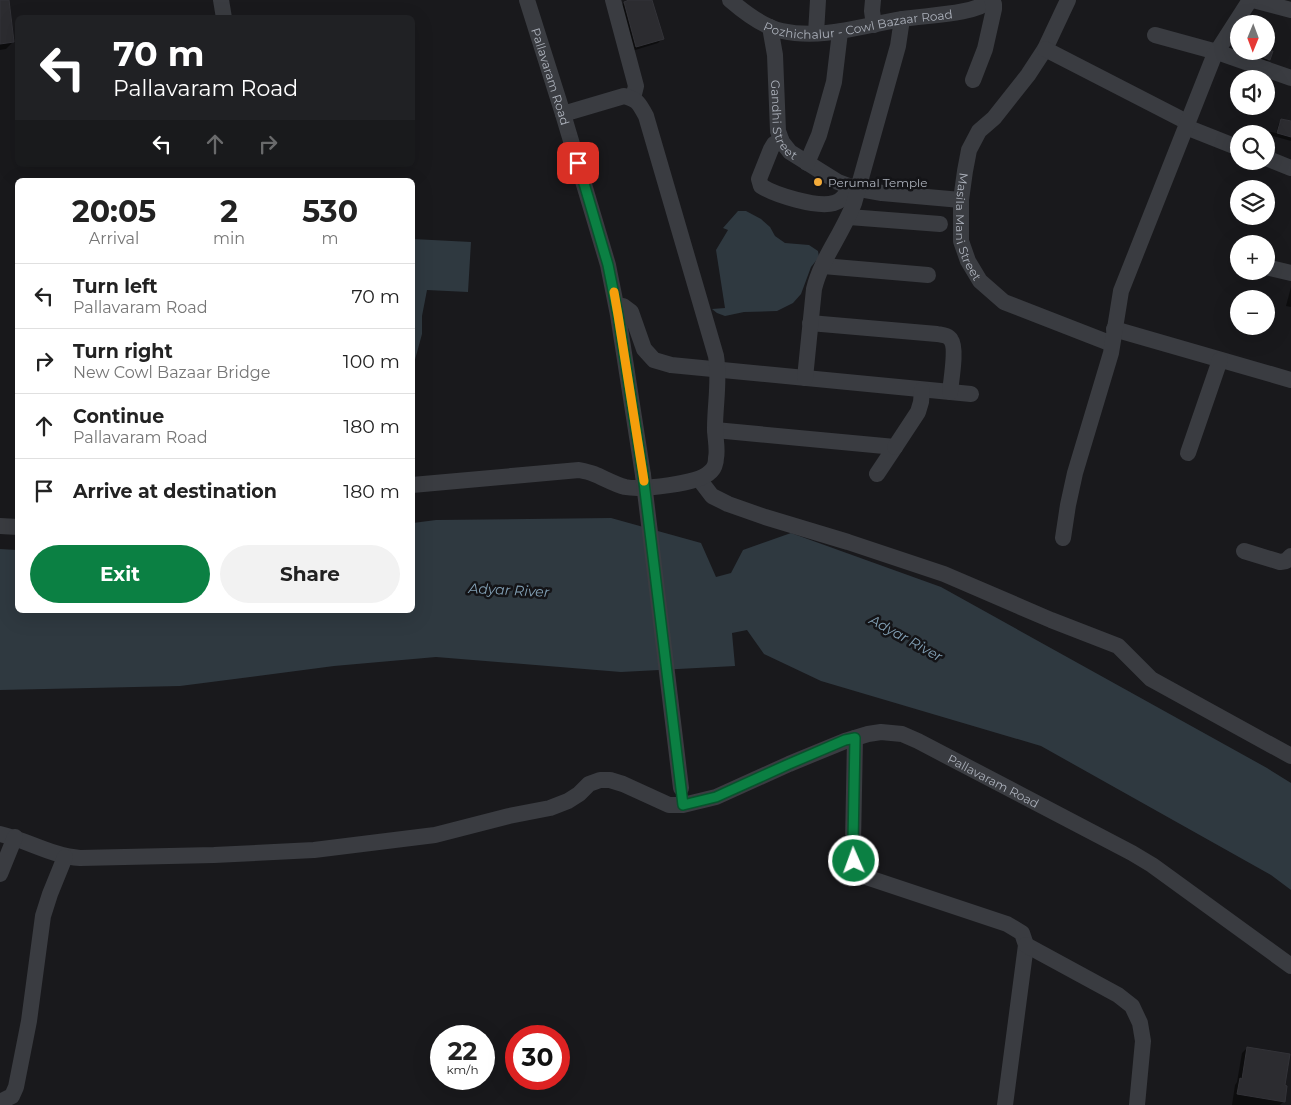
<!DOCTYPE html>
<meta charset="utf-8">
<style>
body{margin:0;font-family:Montserrat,sans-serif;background:#f2f2f2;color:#222;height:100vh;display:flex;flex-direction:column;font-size:19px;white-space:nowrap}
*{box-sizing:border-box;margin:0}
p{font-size:16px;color:#767676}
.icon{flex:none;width:28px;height:28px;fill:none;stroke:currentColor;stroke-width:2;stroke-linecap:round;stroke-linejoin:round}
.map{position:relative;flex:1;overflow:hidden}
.side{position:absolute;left:15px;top:178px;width:400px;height:435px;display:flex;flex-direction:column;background:#fff;border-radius:8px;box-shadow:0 5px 20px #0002}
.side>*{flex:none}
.hud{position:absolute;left:15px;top:15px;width:400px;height:152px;border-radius:8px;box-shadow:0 5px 20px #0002;background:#202124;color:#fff;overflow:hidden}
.needle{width:32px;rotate:181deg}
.controls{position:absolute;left:1230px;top:15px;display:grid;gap:10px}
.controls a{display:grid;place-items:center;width:45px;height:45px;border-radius:50%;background:#fff;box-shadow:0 5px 20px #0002;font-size:25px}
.speed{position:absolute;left:430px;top:1025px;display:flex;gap:10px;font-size:25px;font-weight:700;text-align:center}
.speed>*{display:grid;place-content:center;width:65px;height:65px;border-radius:50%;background:#fff;box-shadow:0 5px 20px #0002;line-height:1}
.speed small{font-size:12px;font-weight:400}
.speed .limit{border:8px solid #d22;background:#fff;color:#111}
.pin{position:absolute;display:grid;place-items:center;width:42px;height:42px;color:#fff;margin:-21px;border-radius:10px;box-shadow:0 2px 8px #0006}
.me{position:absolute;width:55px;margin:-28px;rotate:358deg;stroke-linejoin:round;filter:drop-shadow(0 0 4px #0008)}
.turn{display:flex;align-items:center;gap:18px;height:105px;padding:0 15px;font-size:22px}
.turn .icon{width:65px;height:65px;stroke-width:2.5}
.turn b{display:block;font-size:35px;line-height:42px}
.lanes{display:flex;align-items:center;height:48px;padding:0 15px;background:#0003;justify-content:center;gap:25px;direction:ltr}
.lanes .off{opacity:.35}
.eta{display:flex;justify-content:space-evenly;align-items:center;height:85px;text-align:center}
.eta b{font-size:30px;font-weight:700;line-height:35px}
.cta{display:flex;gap:10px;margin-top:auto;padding:10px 15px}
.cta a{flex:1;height:58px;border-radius:30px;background:#0b8043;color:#fff;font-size:20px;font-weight:700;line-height:58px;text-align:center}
.cta a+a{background:#f2f2f2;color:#222}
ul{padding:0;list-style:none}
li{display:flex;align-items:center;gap:15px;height:65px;padding:0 15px;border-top:1px solid #e0e0e0}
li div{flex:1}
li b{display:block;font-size:19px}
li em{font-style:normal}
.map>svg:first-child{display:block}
.water{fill:#2f3940}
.shadow{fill:#0007}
.building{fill:#2c2c30;stroke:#333338}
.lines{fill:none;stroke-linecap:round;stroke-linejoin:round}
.minor{stroke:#3a3c41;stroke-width:16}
.minor-bridge{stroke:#3a3c41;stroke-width:16}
.route-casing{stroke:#07532c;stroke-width:12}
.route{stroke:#0b8043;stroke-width:9}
.slow{stroke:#f59e0b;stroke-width:9}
.poi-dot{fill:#f3ab3a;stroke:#141417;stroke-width:2}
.labels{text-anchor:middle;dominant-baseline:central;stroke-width:5;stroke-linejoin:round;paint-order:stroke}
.street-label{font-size:12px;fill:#acb1bb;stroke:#141417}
.poi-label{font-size:12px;fill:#acb1bb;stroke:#141417;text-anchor:start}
.water-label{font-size:14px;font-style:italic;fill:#83a1b6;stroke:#141417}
</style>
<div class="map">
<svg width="1291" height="1105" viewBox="0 0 1291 1105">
<rect width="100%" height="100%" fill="#19191c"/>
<!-- water -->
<g class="water">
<polygon points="738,211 746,211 761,219 770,227 775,236 785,243 809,245 818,251 819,257 811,267 801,294 793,303 777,311 744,312 725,316 717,313 712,309 725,308 716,250 728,230 723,228"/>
<polygon points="413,239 471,242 468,292 427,290 422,316 422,334 413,367"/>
<polygon points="611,518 701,543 716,577 731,573 743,550 791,533 941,587 1267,768 1291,783 1291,890 1271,875 1041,746 821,681 764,654 747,630 732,633 735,666 621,672 436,657 334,666 180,686 0,690 0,549 17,550 18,610 412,610 413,523 436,520"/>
</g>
<!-- shadow -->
<g class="shadow">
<polygon points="0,0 7,0 13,42 6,49 0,50"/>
<polygon points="633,0 651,0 662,39 658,43 632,51 620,7 624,3"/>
<polygon points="1266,43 1274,45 1269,59 1266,62 1248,56 1250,51 1266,51"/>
<polygon points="1282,120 1291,123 1291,141 1273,136 1272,144 1269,147 1266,147 1266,134 1253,134 1256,129 1276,133 1279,123"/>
<polygon points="1291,287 1291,307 1286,306"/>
<polygon points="1247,1048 1283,1086 1284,1101 1280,1105 1232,1105 1235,1085 1237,1082 1242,1053"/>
</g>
<!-- building -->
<g class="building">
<polygon points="0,0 9,0 14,42 0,44"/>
<polygon points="629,0 652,0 664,39 636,47 624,2"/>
<polygon points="1245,51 1273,51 1270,60"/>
<polygon points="1281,119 1291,121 1291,137 1277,133"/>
<polygon points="1247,1047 1290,1054 1285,1085 1287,1086 1285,1102 1237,1094 1240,1078 1242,1079"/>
</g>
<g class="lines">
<!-- minor -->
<g class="minor">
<polyline points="221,0 224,18"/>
<path id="s1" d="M 527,0 L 563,114 L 608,265 L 618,315 L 643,475"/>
<polyline points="613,0 636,86 633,98"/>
<path id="s2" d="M 730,0 C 745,13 763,27 782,31 C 823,40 863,25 903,19 C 927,15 974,15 991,0"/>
<polyline points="873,0 872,11 874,25"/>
<path id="s3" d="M 1068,0 L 1045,49 L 1028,75 L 994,118 L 979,131 L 969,150 L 965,171 L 961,200 L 961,241 L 968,261 L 980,281 L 1004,302 L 1112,344"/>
<polyline points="1253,0 1291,10"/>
<path id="s4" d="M 770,27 L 775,55 L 778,131 L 782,142 L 790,152 L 838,182 L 854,188 L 882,193 L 961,200"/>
<polyline points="816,33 818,0"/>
<polyline points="1155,35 1217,52 1291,78"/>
<polyline points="1045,49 1187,122"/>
<polyline points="973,80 985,49 994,9 994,4 992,0"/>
<polyline points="1186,127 1239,148"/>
<path d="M 781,140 L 774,144 L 771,149 L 759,179 L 761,186 C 775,195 817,208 834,203 C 842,201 846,194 850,187"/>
<polyline points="1266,158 1291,168"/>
<polyline points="807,163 819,135 834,82 840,32"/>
<polyline points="849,217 940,224"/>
<polyline points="823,266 928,275"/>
<polyline points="1266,267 1291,273"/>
<polyline points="617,307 623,306 631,312 644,349 654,360 671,365 971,394"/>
<path d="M 810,323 L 937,334 C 942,335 948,335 951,340 C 957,348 951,381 950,392"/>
<polyline points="1114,329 1291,380"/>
<path d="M 805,378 L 814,289 C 821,259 843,233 854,203 L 898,46 L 902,19"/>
<polyline points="715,430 895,447 877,474"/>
<polyline points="895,447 918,412 921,402 922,390"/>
<polyline points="1188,453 1220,360"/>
<polyline points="699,479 712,496 728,504 765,517 848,542 944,574 1051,620 1118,646 1151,679 1291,756"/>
<path d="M 412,485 L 579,470 C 584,471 589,472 594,474 C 604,478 614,484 625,487 C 641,490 699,484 710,472 C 714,469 716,463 716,458 C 718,449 715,438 715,428 C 715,404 720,380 716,356 L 646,116 C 639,104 639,100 624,96 L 563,114"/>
<polyline points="0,526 18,527"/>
<polyline points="1063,538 1068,505 1075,473 1111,353 1121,291 1214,56 1250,0"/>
<polyline points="1244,551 1280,562 1286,561 1291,556"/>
<polyline points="855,738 853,843 854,861 859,871 866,877 1007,924 1022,933 1026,945 1005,1105"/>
<path id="s5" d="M 0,834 C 27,840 52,856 80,858 L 214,855 L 314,850 L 435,835 L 509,816 L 550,808 L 568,801 L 579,794 L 589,784 L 600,780 L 610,780 L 623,784 L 669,805 L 683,805 L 716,797 L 789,764 L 845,741 L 868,734 L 881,732 L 902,734 L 918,741 L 1132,853 L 1152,865 L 1291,966"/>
<polyline points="0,874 15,837"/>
<polyline points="1026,945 1118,995 1132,1006 1140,1023 1143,1041 1137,1105"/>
<polyline points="0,1102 12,1096 16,1087 29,1021 43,916 50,894 65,857"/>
</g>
<!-- minor-bridge -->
<polyline class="minor-bridge" points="643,475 681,788"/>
</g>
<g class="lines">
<!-- route casing -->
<g class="route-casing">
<polyline id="route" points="578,163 608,265 618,315 643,474 683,805 716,797 789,764 845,740 855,738 853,843 854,861"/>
</g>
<!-- route -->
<use href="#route" class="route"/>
<!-- slow -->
<polyline class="slow" points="614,292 618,315 644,481"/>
</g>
<!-- markers -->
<circle class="poi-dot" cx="818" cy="182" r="5"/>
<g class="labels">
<!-- street labels -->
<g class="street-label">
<text stroke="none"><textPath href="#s2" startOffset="138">Pozhichalur - Cowl Bazaar Road</textPath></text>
<text stroke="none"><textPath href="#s1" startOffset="80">Pallavaram Road</textPath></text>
<text stroke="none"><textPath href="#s4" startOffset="95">Gandhi Street</textPath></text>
<text stroke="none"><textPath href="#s3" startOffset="260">Masila Mani Street</textPath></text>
<text stroke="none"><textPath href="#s5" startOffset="1040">Pallavaram Road</textPath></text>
</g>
<!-- poi labels -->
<g class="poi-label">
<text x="828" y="182">Perumal Temple</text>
</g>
<!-- water labels -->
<g class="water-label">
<text transform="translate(509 590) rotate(3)">Adyar River</text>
<text transform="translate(906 638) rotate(29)">Adyar River</text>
</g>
</g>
</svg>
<div class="controls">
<a><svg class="needle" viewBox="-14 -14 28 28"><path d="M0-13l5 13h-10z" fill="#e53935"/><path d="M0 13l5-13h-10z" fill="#767676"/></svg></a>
<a><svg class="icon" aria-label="sound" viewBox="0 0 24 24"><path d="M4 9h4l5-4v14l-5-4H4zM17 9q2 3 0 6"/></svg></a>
<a><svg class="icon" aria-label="search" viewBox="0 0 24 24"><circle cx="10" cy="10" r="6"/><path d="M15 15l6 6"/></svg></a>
<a><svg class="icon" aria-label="layers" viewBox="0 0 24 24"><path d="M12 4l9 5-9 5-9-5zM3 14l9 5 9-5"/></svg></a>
<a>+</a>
<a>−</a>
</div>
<div class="speed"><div>22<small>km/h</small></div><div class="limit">30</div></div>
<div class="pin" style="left:578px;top:163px;background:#d93025"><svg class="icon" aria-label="arrive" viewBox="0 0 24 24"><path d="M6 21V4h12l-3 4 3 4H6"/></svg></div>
<svg class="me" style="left:854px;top:861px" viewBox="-20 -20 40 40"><circle r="17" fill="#0b8043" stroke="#fff" stroke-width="3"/><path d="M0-11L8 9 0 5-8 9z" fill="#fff"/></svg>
<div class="hud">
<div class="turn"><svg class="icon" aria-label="left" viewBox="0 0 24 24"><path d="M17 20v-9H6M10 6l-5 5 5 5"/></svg><div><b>70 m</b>Pallavaram Road</div></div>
<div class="lanes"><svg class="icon" aria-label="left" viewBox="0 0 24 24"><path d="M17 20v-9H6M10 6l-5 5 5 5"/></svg><svg class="icon off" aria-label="ahead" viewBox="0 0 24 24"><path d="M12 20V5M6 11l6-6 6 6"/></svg><svg class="icon off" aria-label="right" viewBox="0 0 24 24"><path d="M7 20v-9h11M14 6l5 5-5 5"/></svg></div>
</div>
<section class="side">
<div class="eta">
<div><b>20:05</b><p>Arrival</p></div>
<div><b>2</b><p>min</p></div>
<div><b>530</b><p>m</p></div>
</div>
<ul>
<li><svg class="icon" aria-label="left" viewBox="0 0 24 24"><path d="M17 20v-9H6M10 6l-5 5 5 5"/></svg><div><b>Turn left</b><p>Pallavaram Road</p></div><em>70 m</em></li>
<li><svg class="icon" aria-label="right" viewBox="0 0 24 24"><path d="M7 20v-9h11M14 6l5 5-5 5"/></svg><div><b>Turn right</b><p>New Cowl Bazaar Bridge</p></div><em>100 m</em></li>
<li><svg class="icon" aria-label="ahead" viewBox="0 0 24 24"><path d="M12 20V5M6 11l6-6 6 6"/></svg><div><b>Continue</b><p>Pallavaram Road</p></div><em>180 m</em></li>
<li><svg class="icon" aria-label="arrive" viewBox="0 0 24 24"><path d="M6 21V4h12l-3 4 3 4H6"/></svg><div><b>Arrive at destination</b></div><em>180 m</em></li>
</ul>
<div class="cta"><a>Exit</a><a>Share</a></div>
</section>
</div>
